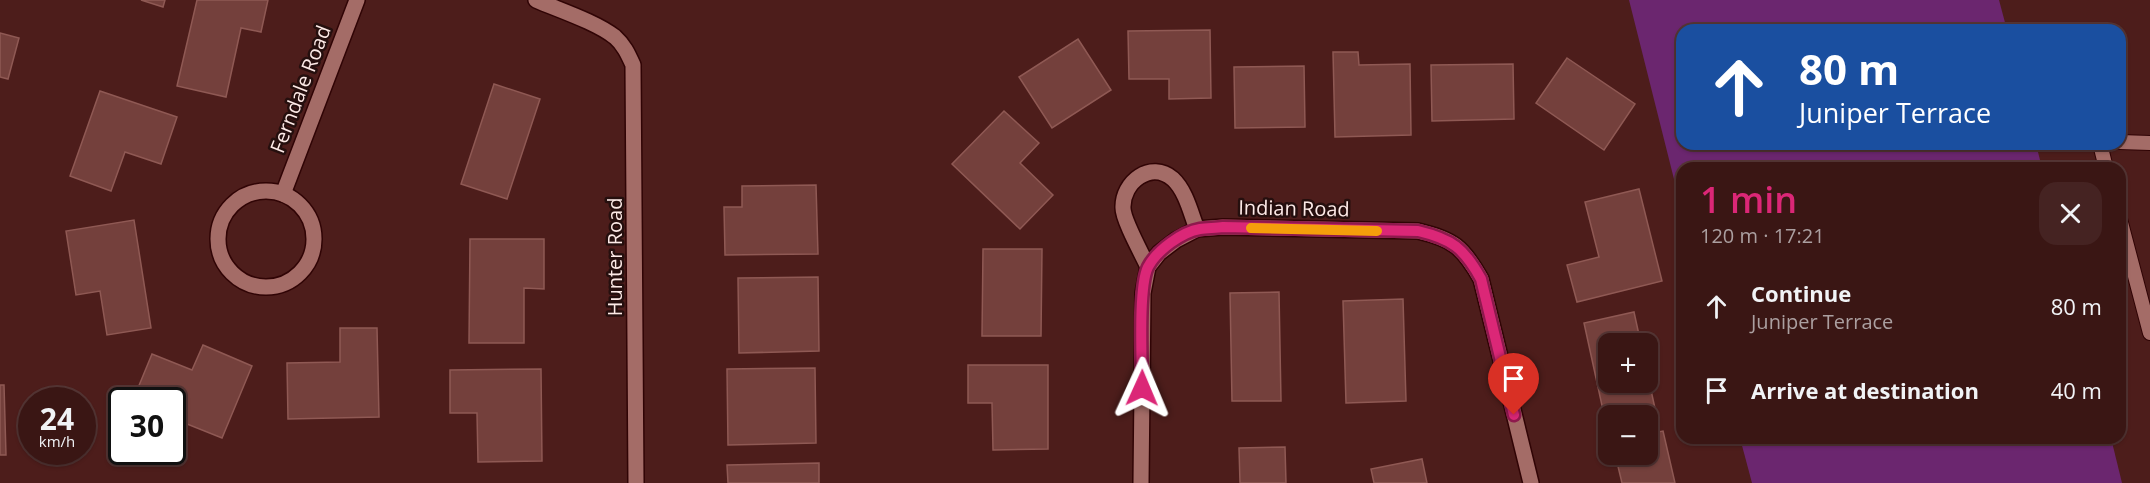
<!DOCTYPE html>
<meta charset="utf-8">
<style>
body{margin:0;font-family:"Open Sans",sans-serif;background:#452322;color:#f1f3f6;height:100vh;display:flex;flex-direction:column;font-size:22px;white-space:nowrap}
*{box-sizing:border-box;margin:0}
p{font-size:20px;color:#ab9fa0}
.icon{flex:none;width:33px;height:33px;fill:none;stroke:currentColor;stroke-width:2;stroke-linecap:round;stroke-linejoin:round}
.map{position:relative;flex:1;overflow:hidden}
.panel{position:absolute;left:1676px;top:162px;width:450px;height:282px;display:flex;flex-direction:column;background:#3a1614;border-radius:18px;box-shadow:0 2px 4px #0004,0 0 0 2px #543534}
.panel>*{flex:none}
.top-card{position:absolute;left:1676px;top:24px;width:450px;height:126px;border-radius:18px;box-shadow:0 2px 4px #0004,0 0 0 2px #543534;background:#1a4fa0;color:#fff;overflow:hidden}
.controls{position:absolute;left:1598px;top:333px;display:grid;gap:12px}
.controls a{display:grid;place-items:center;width:60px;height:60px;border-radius:12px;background:#3a1614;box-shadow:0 2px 4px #0004,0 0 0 2px #543534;font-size:30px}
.speed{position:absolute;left:18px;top:387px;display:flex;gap:12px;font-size:30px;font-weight:700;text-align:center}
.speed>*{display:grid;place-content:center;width:78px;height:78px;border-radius:50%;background:#3a1614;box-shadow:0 2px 4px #0004,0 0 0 2px #543534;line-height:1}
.speed small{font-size:15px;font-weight:400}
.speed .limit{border:3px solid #111;border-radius:9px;background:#fff;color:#111}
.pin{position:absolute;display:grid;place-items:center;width:51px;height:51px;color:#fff;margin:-62px -26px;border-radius:50% 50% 50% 0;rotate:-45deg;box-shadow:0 0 6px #0007}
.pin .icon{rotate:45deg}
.me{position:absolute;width:66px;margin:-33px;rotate:1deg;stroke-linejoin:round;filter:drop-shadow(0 0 4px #0008)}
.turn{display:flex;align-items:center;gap:21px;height:126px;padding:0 24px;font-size:27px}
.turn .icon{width:78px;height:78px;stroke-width:2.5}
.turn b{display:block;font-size:42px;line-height:51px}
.round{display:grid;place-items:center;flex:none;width:63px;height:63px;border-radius:18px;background:#452322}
.summary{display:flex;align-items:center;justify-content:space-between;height:102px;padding:0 24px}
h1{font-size:36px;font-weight:600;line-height:45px;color:#db2777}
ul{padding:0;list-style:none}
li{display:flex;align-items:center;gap:18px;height:84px;padding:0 24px}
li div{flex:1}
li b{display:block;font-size:22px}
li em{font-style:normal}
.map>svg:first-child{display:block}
.green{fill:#6b266f}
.building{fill:#74403c;stroke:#8f5954;stroke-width:1.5}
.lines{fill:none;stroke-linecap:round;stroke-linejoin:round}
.lane-casing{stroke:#300405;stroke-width:16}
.street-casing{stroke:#300405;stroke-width:18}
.lane{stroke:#a46c67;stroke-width:14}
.street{stroke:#a46c67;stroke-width:15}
.route-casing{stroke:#8e194d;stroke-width:15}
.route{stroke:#db2777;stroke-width:10}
.slow{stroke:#f59e0b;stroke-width:10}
.labels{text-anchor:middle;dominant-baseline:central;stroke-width:5;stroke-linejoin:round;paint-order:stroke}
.street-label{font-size:20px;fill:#fdeae7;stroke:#250f0e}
</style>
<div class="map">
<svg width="2150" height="483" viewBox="0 0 2150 483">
<rect width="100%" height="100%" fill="#4d1d1b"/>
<!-- green -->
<g class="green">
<polygon points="1629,0 1999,0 2007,30 1682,30 1682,144 2036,144 2042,168 1682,168 1681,207"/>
<polygon points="1740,438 2111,438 2122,483 1752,483"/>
</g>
<!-- building -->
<g class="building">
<polygon points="141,0 165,0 163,7"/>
<polygon points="197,0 268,0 261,32 241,28 226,97 177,86"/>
<polygon points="1210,30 1211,98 1169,99 1169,79 1129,79 1128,31"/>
<polygon points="0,33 19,38 8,79 0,77"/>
<polygon points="1078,39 1111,90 1052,128 1019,77"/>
<polygon points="1333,52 1358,52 1359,65 1410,64 1411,135 1335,137"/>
<polygon points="1567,58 1635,104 1604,150 1536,103"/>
<polygon points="1513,64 1514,119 1432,121 1431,65"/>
<polygon points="1304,66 1305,127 1235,128 1234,67"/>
<polygon points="494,84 540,99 507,199 461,184"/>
<polygon points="100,91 177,117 161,164 125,152 111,191 70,176"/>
<polygon points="1004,111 1039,143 1020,163 1053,195 1020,229 952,164"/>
<polygon points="816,185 818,254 725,255 724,207 742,207 742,186"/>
<polygon points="1639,189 1662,281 1577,302 1567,265 1599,257 1585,202"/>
<polygon points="134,220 151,328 107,335 100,291 76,295 66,231"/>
<polygon points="470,239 544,239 544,289 524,288 524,343 469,343"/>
<polygon points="983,249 1042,249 1041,336 982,336"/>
<polygon points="818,277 819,351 739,353 738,278"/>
<polygon points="1279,292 1281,401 1232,401 1230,293"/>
<polygon points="1403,299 1406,401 1346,403 1343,301"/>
<polygon points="1634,312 1641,344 1608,344 1608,382 1647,382 1647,372 1656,413 1644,416 1608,416 1608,423 1606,424 1584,323"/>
<polygon points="340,328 377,328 379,417 288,419 287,363 340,362"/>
<polygon points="203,345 252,366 222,438 172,418 172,400 133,400 152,354 192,370"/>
<polygon points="968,365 1048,365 1048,449 993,450 992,403 968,403"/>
<polygon points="815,368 816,443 728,445 727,369"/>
<polygon points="541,369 542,461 478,462 477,413 450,413 450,370"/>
<polygon points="0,385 4,385 6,455 0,455"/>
<polygon points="1663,431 1675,483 1622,483 1615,454 1647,454 1647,434"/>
<polygon points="1285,447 1286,483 1240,483 1239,448"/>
<polygon points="1422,459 1427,483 1374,483 1371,469"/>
<polygon points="819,463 819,483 728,483 727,465"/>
</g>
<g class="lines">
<!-- lane casing -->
<g class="lane-casing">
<g id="lane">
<polyline points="2120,142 2150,143"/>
<polyline points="2100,144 2106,168"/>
<polyline points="2120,219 2150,333"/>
</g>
</g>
<!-- street casing -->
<g class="street-casing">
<g id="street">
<path d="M 536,0 C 559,10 596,22 615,37 C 624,45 628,54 633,65 L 636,483"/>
<circle cx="266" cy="239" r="48"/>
<polyline points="283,194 357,0"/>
<path d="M 1148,267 C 1142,254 1123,220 1123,208 C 1122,182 1151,160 1173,179 C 1186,191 1191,214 1197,229"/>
<path d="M 1141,483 L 1143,293 L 1148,267 L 1159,253 L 1176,240 L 1197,229 L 1223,227 L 1418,231 C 1453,239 1463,247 1481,279 L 1531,483"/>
</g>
</g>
<!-- lane -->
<use href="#lane" class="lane"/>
<!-- street -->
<use href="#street" class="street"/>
</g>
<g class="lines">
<!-- route casing -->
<g class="route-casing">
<path id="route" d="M 1142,388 C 1142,362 1138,287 1148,267 C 1157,250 1182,232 1200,229 C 1207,228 1215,228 1223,227 L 1418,231 C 1452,239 1464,248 1481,279 L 1514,415"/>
</g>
<!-- route -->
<use href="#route" class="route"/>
<!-- slow -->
<polyline class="slow" points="1251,228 1377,231"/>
</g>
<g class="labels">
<!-- street labels -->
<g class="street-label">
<text transform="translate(300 89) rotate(-69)">Ferndale Road</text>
<text transform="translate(1294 208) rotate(1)">Indian Road</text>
<text transform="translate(614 257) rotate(-90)">Hunter Road</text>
</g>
</g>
</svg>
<div class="controls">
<a>+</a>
<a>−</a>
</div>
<div class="speed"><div>24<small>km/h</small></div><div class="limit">30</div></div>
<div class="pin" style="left:1514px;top:415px;background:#d93025"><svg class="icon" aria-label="arrive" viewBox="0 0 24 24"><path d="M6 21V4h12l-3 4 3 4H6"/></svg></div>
<svg class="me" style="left:1142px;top:388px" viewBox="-20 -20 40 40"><path d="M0-17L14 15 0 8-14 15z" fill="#db2777" stroke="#fff" stroke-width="4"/></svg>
<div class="top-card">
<div class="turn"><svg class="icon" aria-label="ahead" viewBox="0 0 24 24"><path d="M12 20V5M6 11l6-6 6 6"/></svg><div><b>80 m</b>Juniper Terrace</div></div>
</div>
<section class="panel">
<div class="summary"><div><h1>1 min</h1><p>120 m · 17:21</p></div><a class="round"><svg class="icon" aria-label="close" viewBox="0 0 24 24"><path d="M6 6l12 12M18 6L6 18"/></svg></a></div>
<ul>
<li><svg class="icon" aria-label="ahead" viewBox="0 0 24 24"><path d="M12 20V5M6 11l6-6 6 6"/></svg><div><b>Continue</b><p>Juniper Terrace</p></div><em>80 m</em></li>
<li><svg class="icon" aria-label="arrive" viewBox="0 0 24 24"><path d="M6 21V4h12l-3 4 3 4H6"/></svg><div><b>Arrive at destination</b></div><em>40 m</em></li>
</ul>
</section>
</div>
